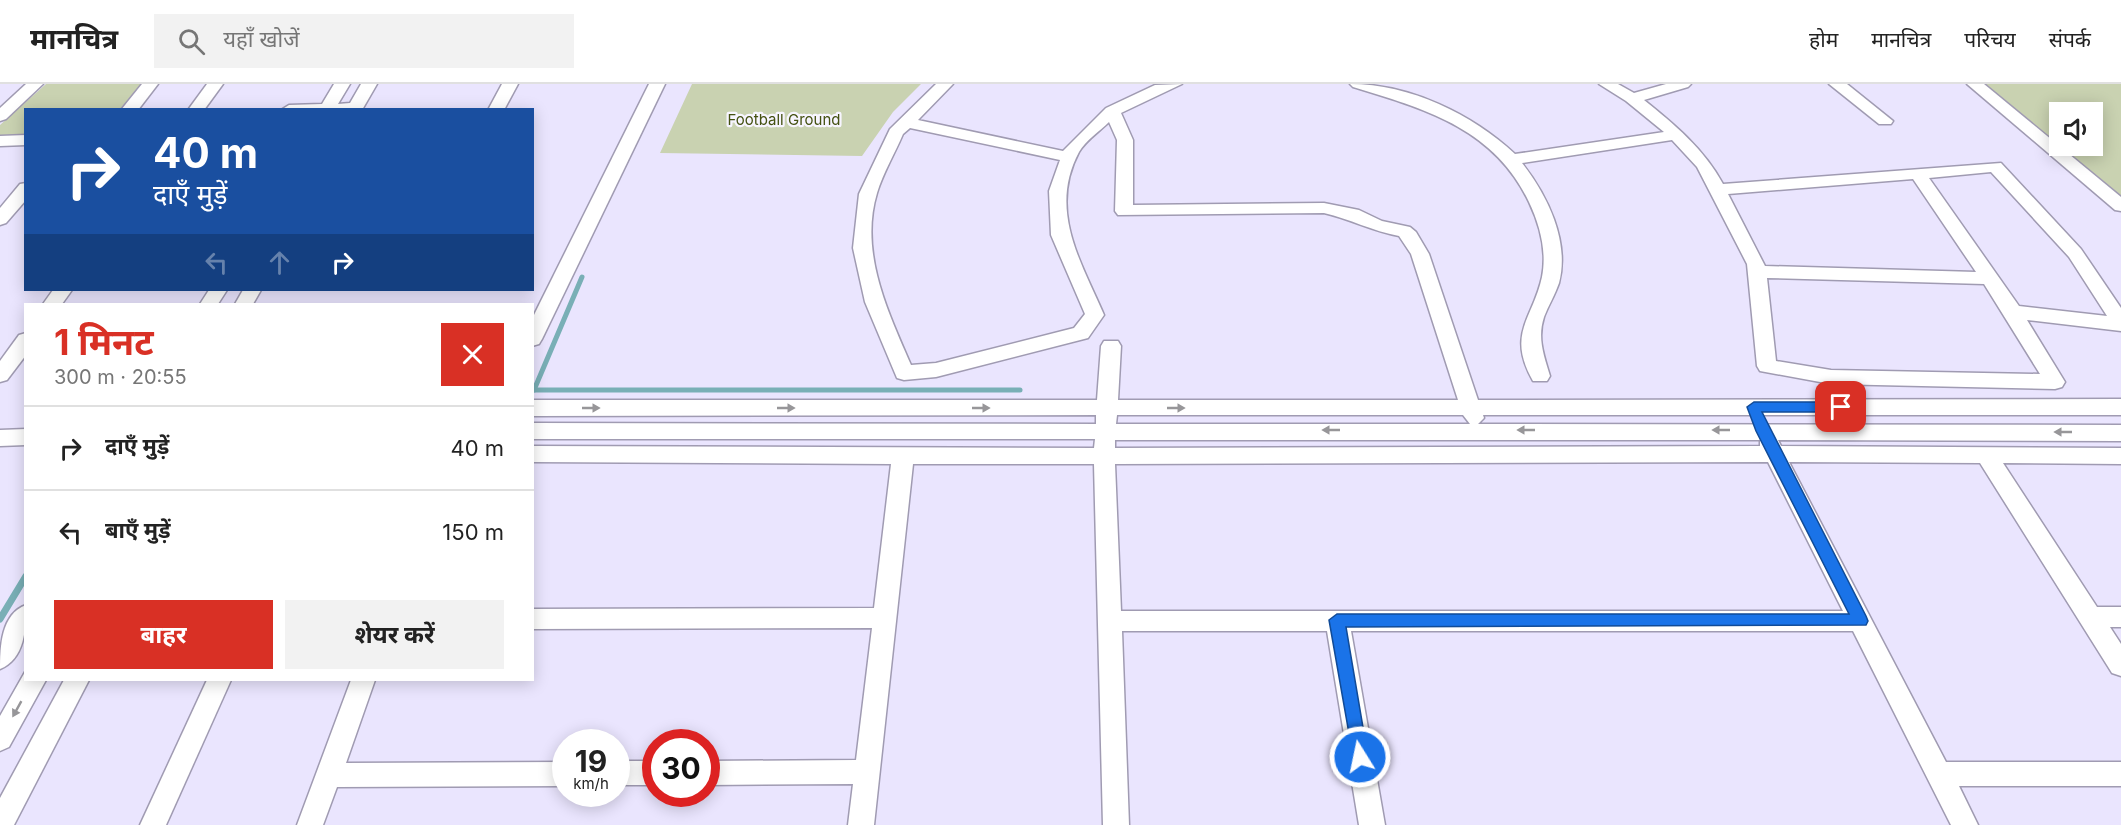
<!DOCTYPE html>
<html lang="hi">
<meta charset="utf-8">
<style>
body{margin:0;font-family:Inter,"Noto Sans Devanagari",sans-serif;background:#f2f2f2;color:#222;height:100vh;display:flex;flex-direction:column;font-size:22px;white-space:nowrap}
*{box-sizing:border-box;margin:0}
p{font-size:20px;color:#767676}
.icon{flex:none;width:33px;height:33px;fill:none;stroke:currentColor;stroke-width:2;stroke-linecap:round;stroke-linejoin:round}
.map{position:relative;flex:1;overflow:hidden}
.sheet{position:absolute;left:24px;top:219px;width:510px;height:378px;display:flex;flex-direction:column;background:#fff;border-radius:0px;box-shadow:0 3px 15px #0003}
.sheet>*{flex:none}
.top-card{position:absolute;left:24px;top:24px;width:510px;height:183px;border-radius:0px;box-shadow:0 3px 15px #0003;background:#1a4fa0;color:#fff;overflow:hidden}
.controls{position:absolute;left:2049px;top:18px;display:grid;gap:12px}
.controls a{display:grid;place-items:center;width:54px;height:54px;border-radius:0px;background:#fff;box-shadow:0 3px 15px #0003;font-size:30px}
.speed{position:absolute;left:552px;top:645px;display:flex;gap:12px;font-size:30px;font-weight:700;text-align:center}
.speed>*{display:grid;place-content:center;width:78px;height:78px;border-radius:50%;background:#fff;box-shadow:0 3px 15px #0003;line-height:1}
.speed small{font-size:15px;font-weight:400}
.speed .limit{border:9px solid #d22;background:#fff;color:#111}
.pin{position:absolute;display:grid;place-items:center;width:51px;height:51px;color:#fff;margin:-26px;border-radius:12px;box-shadow:0 3px 9px #0006}
.me{position:absolute;width:66px;margin:-33px;rotate:350deg;stroke-linejoin:round;filter:drop-shadow(0 0 4px #0008)}
.turn{display:flex;align-items:center;gap:21px;height:126px;padding:0 30px;font-size:27px}
.turn .icon{width:78px;height:78px;stroke-width:2.5}
.turn b{display:block;font-size:42px;line-height:51px}
.lanes{display:flex;align-items:center;height:57px;padding:0 30px;background:#0003;justify-content:center;gap:30px;direction:ltr}
.lanes .off{opacity:.35}
.round{display:grid;place-items:center;flex:none;width:63px;height:63px;border-radius:0px;background:#f2f2f2}
.summary{display:flex;align-items:center;justify-content:space-between;height:102px;padding:0 30px}
h1{font-size:36px;font-weight:700;line-height:45px;color:#d93025}
.action{display:flex;gap:12px;margin-top:auto;padding:12px 30px}
.action a{flex:1;height:69px;border-radius:0px;background:#d93025;color:#fff;font-size:24px;font-weight:700;line-height:69px;text-align:center}
.action a+a{background:#f2f2f2;color:#222}
ul{padding:0;list-style:none}
li{display:flex;align-items:center;gap:18px;height:84px;padding:0 30px;border-top:2px solid #e0e0e0}
li div{flex:1}
li b{display:block;font-size:22px}
li em{font-style:normal}
header{display:flex;align-items:center;gap:36px;box-sizing:border-box;height:84px;padding:0 30px;background:#fff;border-bottom:2px solid #e0e0e0}
header strong{font-size:28px}
nav{display:flex;gap:33px;margin-inline-start:auto;font-size:21px}
.search{width:420px;height:54px;background:#f2f2f2;display:flex;align-items:center;gap:15px;box-sizing:border-box;padding:0 21px;border-radius:0px;color:#767676;font-size:22px}
.map>svg:first-child{display:block}
.green{fill:#c9d2b1;fill-rule:evenodd}
.lines{fill:none;stroke-linecap:round;stroke-linejoin:round}
.stream-far1{stroke:#79afb6;stroke-width:5}
.stream{stroke:#79afb6;stroke-width:7}
.minor-casing{stroke:#a09bb2;stroke-width:3}
.minor{fill:#fff;fill-rule:evenodd}
.oneway{fill:#979699}
.route{fill:#1a73e8;stroke:#114b97;stroke-width:1.5}
.labels{text-anchor:middle;dominant-baseline:central;stroke-width:4.5;stroke-linejoin:round;paint-order:stroke}
.far-park-label{font-size:15px;fill:#445111;stroke:#f7f5ff}
</style>
<header>
<strong>मानचित्र</strong>
<div class="search"><svg class="icon" aria-label="search" viewBox="0 0 24 24"><circle cx="10" cy="10" r="6"/><path d="M15 15l6 6"/></svg>यहाँ खोजें</div>
<nav><a>होम</a><a>मानचित्र</a><a>परिचय</a><a>संपर्क</a></nav>
</header>
<div class="map">
<svg width="2121" height="741" viewBox="0 0 2121 741">
<rect width="100%" height="100%" fill="#eae5fe"/>
<!-- green -->
<g class="green">
<polygon points="46,0 141,0 120,25 26,26 25,53 0,54 0,41"/>
<polygon points="692,0 921,0 893,28 862,72 660,69"/>
<path d="M 1982,0 L 2121,0 L 2121,115 ZM 2060,28 L 2092,28 L 2092,62 L 2060,62 Z"/>
</g>
<g class="lines">
<!-- stream-far1 -->
<g class="stream-far1">
<polyline points="532,306 1020,306"/>
<polyline points="534,306 582,193"/>
</g>
<!-- stream -->
<polyline class="stream" points="0,535 26,492"/>
<!-- minor casing -->
<g class="minor-casing">
<g id="minor">
<polygon points="26,0 43,0 6,35 0,37 0,24"/>
<polygon points="142,0 158,0 138,26 121,26"/>
<polygon points="207,0 223,0 204,26 188,26"/>
<polygon points="334,0 350,0 338,20 350,19 361,0 377,0 362,26 281,26 289,21 322,20"/>
<polygon points="502,0 518,0 504,26 488,26"/>
<polygon points="649,0 665,0 542,255 539,260 532,262 532,235"/>
<path d="M 936,0 L 953,0 L 918,36 L 1063,67 L 1106,24 L 1155,1 L 1182,0 L 1121,29 L 1133,56 L 1133,121 L 1324,119 L 1359,126 L 1382,137 L 1410,143 L 1416,148 L 1429,170 L 1478,316 L 2121,315 L 2121,331 L 1483,331 L 1484,334 L 1478,340 L 2121,341 L 2121,357 L 1778,356 L 1781,362 L 2121,364 L 2121,380 L 2003,379 L 2097,523 L 2121,523 L 2121,543 L 2110,543 L 2121,560 L 2121,592 L 2112,589 L 1980,379 L 1789,378 L 1946,678 L 2121,678 L 2121,702 L 1959,702 L 1978,741 L 1951,741 L 1853,547 L 1351,547 L 1385,741 L 1359,741 L 1327,547 L 1122,547 L 1129,741 L 1103,741 L 1094,380 L 913,380 L 874,741 L 848,741 L 853,700 L 706,701 L 706,677 L 856,676 L 872,544 L 532,545 L 532,525 L 874,524 L 891,380 L 532,378 L 532,362 L 1094,364 L 1095,355 L 532,355 L 532,339 L 1096,340 L 1096,331 L 532,332 L 532,316 L 1097,316 L 1101,262 L 1104,257 L 1118,257 L 1121,262 L 1118,316 L 1458,316 L 1411,170 L 1399,152 C 1372,147 1350,135 1324,129 L 1118,131 L 1115,127 L 1117,56 L 1109,38 C 1100,47 1085,57 1079,68 C 1048,126 1081,178 1104,231 L 1088,254 L 936,293 L 904,296 L 897,294 L 865,218 L 853,164 L 859,110 L 890,45 ZM 910,44 L 1060,76 L 1049,107 L 1051,151 L 1085,230 L 1074,244 L 936,279 L 911,281 C 888,228 859,168 877,109 C 883,89 895,69 903,50 ZM 1117,331 L 1463,331 L 1470,340 L 1116,340 ZM 1115,356 L 1760,356 L 1760,362 L 1115,364 ZM 1768,378 L 1843,527 L 1121,527 L 1115,380 Z"/>
<path d="M 1350,0 C 1410,0 1472,30 1515,70 L 1664,48 L 1626,17 L 1599,0 L 1618,0 L 1634,9 L 1666,0 L 1691,0 L 1688,3 L 1644,16 C 1674,40 1704,65 1723,100 L 2001,79 L 2081,165 L 2121,224 L 2121,247 L 2027,236 L 2065,298 L 2062,303 L 2055,305 L 1831,300 L 1760,287 L 1757,282 L 1747,180 L 1697,83 L 1672,56 L 1522,79 C 1547,111 1570,157 1559,199 C 1555,211 1548,222 1544,233 C 1537,254 1544,272 1550,292 L 1547,297 L 1533,297 C 1506,249 1533,235 1542,193 C 1547,168 1540,141 1529,118 C 1494,44 1425,25 1353,3 ZM 1991,88 L 2069,173 L 2107,232 L 2019,222 L 1929,94 ZM 1913,95 L 1976,188 L 1765,182 L 1728,110 ZM 1767,194 L 1984,200 L 2040,290 L 1831,286 L 1776,277 Z"/>
<polygon points="1829,0 1847,0 1893,37 1891,40 1879,40"/>
<polygon points="1967,0 1984,0 2121,113 2121,127 2115,126"/>
<polygon points="26,51 26,61 0,62 0,52"/>
<polygon points="26,99 26,116 6,139 0,141 0,124 20,100"/>
<polygon points="53,206 72,206 62,220 43,220"/>
<polygon points="209,206 227,206 218,220 200,220"/>
<polygon points="243,206 261,206 253,220 235,220"/>
<polygon points="26,249 26,271 7,296 0,298 0,277 19,251"/>
<polygon points="26,345 26,361 0,362 0,346"/>
<path d="M 26,521 C 26,544 25,575 0,585 C 0,563 1,530 26,521 Z"/>
<polygon points="25,588 26,596 46,596 9,663 0,667 0,632"/>
<polygon points="64,596 89,596 14,741 0,741 0,714"/>
<polygon points="207,596 231,596 166,741 140,741"/>
<polygon points="351,596 375,596 346,679 566,678 566,702 337,703 323,741 297,741"/>
<rect x="616" y="677" width="40" height="24"/>
</g>
</g>
<!-- minor -->
<use href="#minor" class="minor"/>
</g>
<!-- one-way arrows -->
<defs><path id="oneway-solid" d="M-6-.8H1V-3.2L6.5 0L1 3.2V.8H-6Z" transform="scale(1.5)"/></defs>
<g class="oneway">
<use href="#oneway-solid" transform="translate(591 324)"/>
<use href="#oneway-solid" transform="translate(786 324)"/>
<use href="#oneway-solid" transform="translate(981 324)"/>
<use href="#oneway-solid" transform="translate(1176 324)"/>
<use href="#oneway-solid" transform="translate(1331 346) rotate(180)"/>
<use href="#oneway-solid" transform="translate(1526 346) rotate(-180)"/>
<use href="#oneway-solid" transform="translate(1721 346) rotate(-180)"/>
<use href="#oneway-solid" transform="translate(2063 348) rotate(-180)"/>
<use href="#oneway-solid" transform="translate(17 625) rotate(119)"/>
</g>
<!-- route -->
<polygon class="route" points="1754,318 1841,318 1847,323 1841,328 1762,328 1866,532 1868,537 1866,541 1346,543 1368,673 1366,678 1360,681 1354,678 1329,536 1337,530 1849,530 1756,347 1747,323"/>
<g class="labels">
<!-- far-park labels -->
<g class="far-park-label">
<text x="784" y="35">Football Ground</text>
</g>
</g>
</svg>
<div class="controls">
<a><svg class="icon" aria-label="sound" viewBox="0 0 24 24"><path d="M4 9h4l5-4v14l-5-4H4zM17 9q2 3 0 6"/></svg></a>
</div>
<div class="speed"><div>19<small>km/h</small></div><div class="limit">30</div></div>
<div class="pin" style="left:1841px;top:323px;background:#d93025"><svg class="icon" aria-label="arrive" viewBox="0 0 24 24"><path d="M6 21V4h12l-3 4 3 4H6"/></svg></div>
<svg class="me" style="left:1360px;top:673px" viewBox="-20 -20 40 40"><circle r="17" fill="#1a73e8" stroke="#fff" stroke-width="3"/><path d="M0-11L8 9 0 5-8 9z" fill="#fff"/></svg>
<div class="top-card">
<div class="turn"><svg class="icon" aria-label="right" viewBox="0 0 24 24"><path d="M7 20v-9h11M14 6l5 5-5 5"/></svg><div><b>40 m</b>दाएँ मुड़ें</div></div>
<div class="lanes"><svg class="icon off" aria-label="left" viewBox="0 0 24 24"><path d="M17 20v-9H6M10 6l-5 5 5 5"/></svg><svg class="icon off" aria-label="ahead" viewBox="0 0 24 24"><path d="M12 20V5M6 11l6-6 6 6"/></svg><svg class="icon" aria-label="right" viewBox="0 0 24 24"><path d="M7 20v-9h11M14 6l5 5-5 5"/></svg></div>
</div>
<section class="sheet">
<div class="summary"><div><h1>1 मिनट</h1><p>300 m · 20:55</p></div><a class="round" style="background:#d93025;color:#fff"><svg class="icon" aria-label="close" viewBox="0 0 24 24"><path d="M6 6l12 12M18 6L6 18"/></svg></a></div>
<ul>
<li><svg class="icon" aria-label="right" viewBox="0 0 24 24"><path d="M7 20v-9h11M14 6l5 5-5 5"/></svg><div><b>दाएँ मुड़ें</b></div><em>40 m</em></li>
<li><svg class="icon" aria-label="left" viewBox="0 0 24 24"><path d="M17 20v-9H6M10 6l-5 5 5 5"/></svg><div><b>बाएँ मुड़ें</b></div><em>150 m</em></li>
</ul>
<div class="action"><a>बाहर</a><a>शेयर करें</a></div>
</section>
</div>
